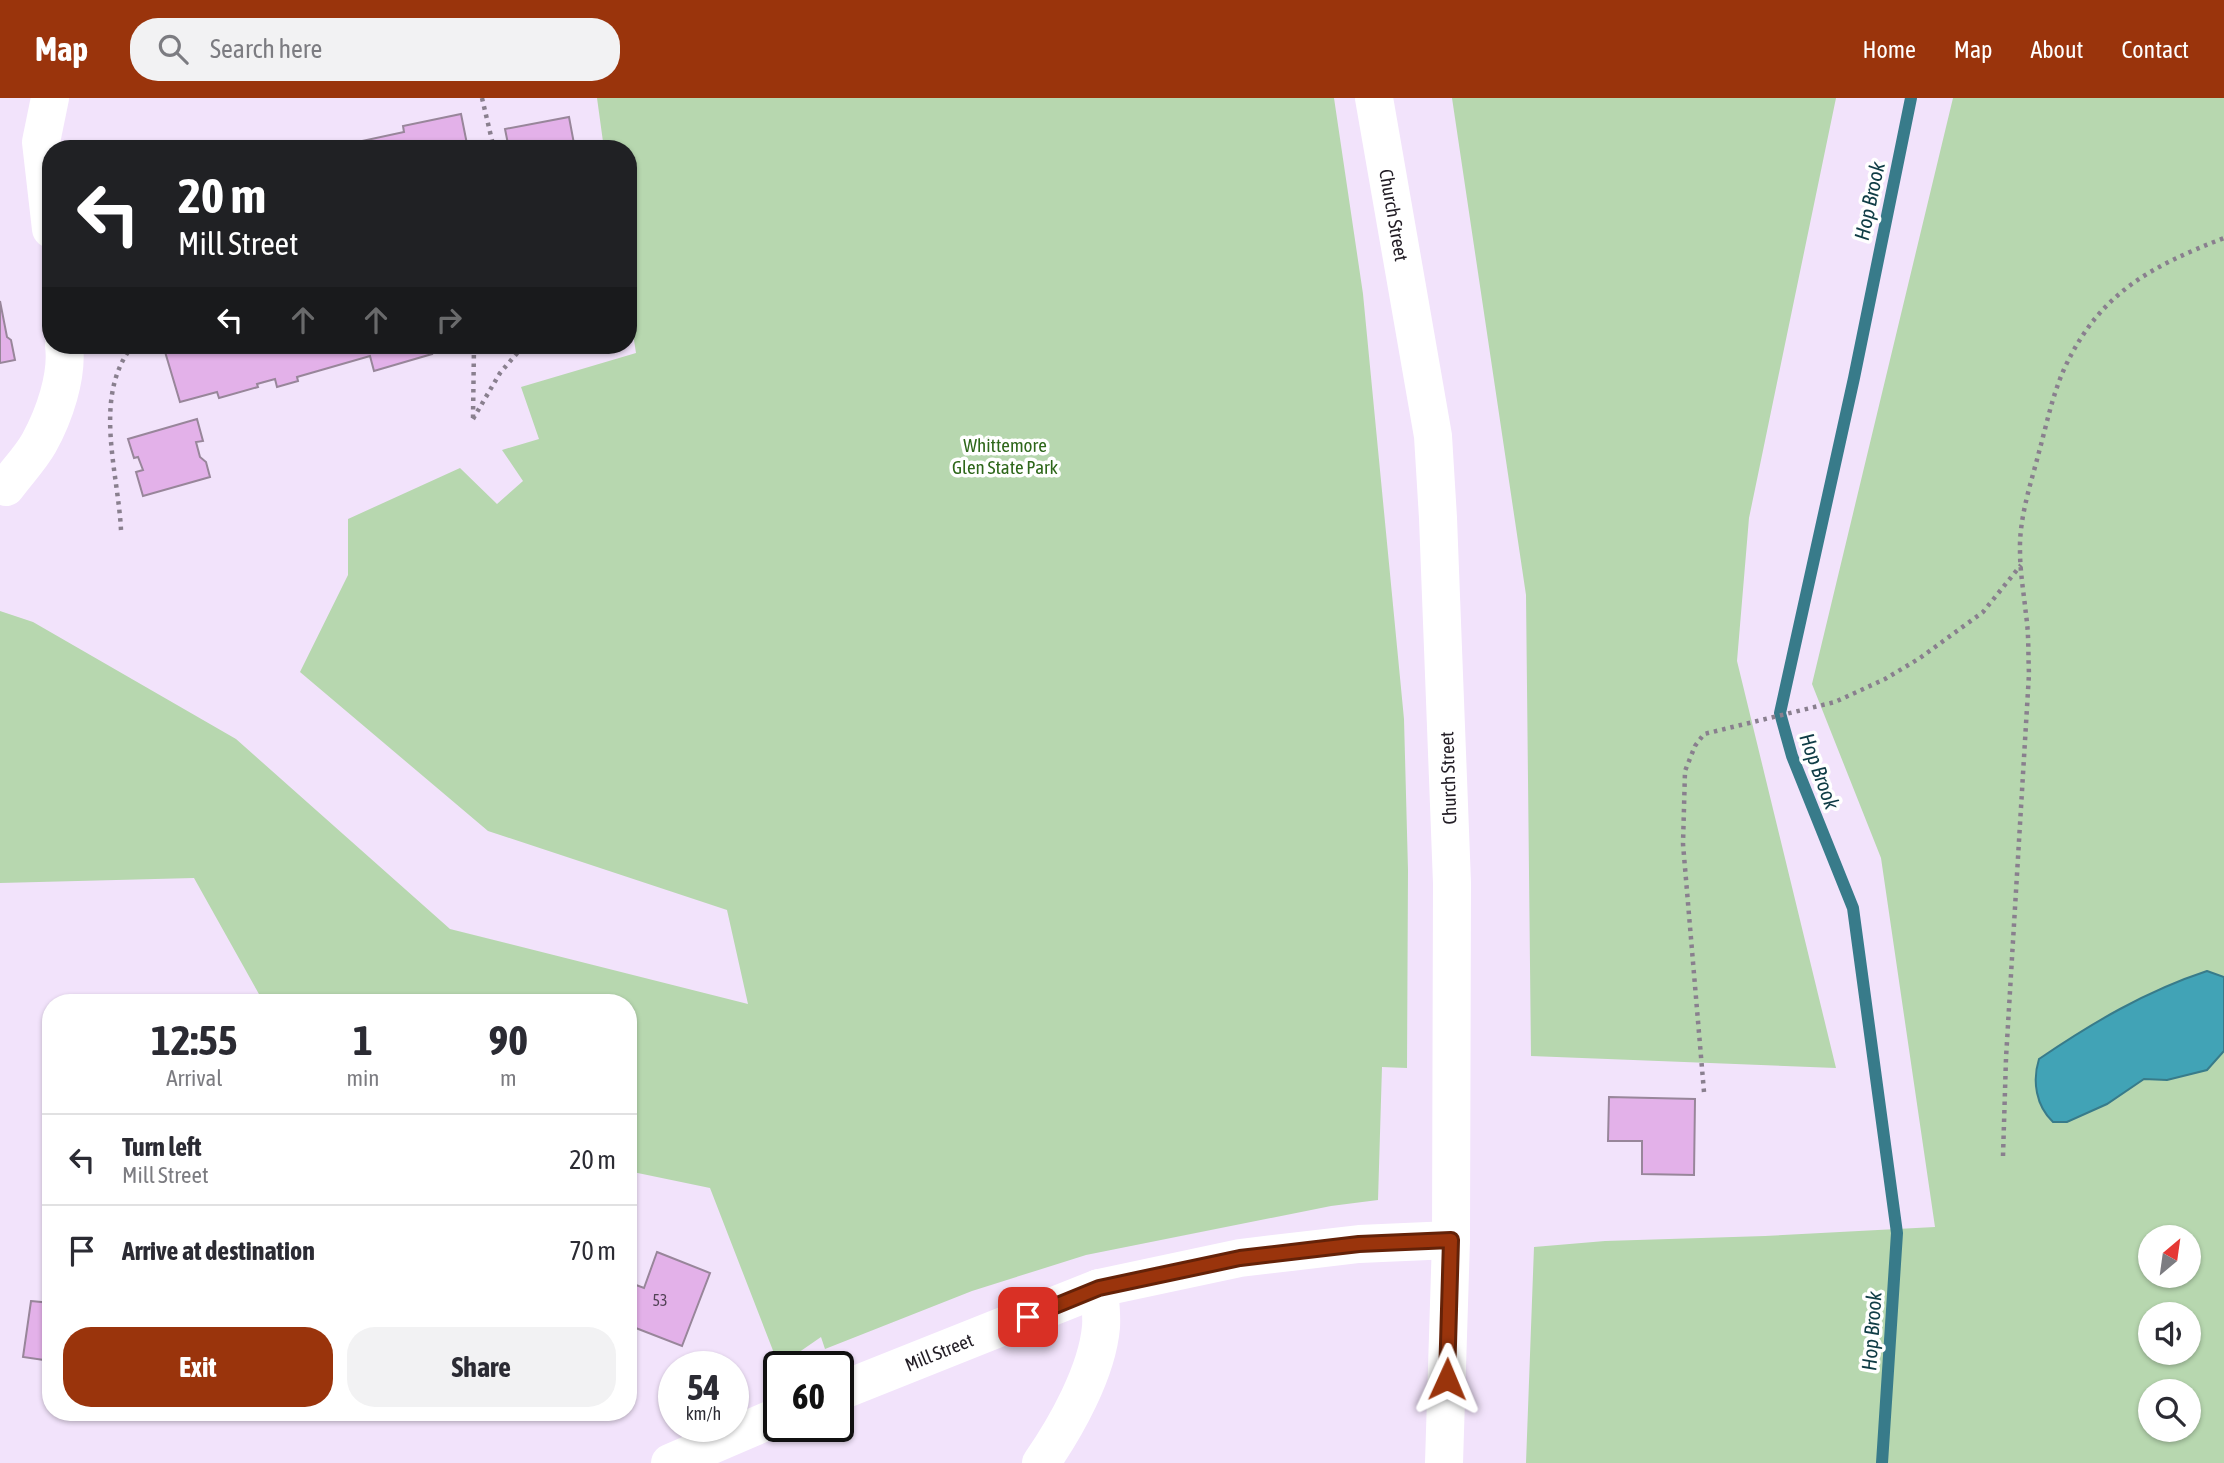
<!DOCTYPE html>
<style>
body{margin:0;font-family:"Asap Condensed",sans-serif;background:#f2f2f3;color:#2b2b33;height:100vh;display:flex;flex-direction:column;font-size:26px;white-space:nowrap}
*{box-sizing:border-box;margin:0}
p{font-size:23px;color:#7c7c81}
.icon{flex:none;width:38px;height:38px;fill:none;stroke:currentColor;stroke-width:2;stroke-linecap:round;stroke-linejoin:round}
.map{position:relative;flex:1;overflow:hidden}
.drawer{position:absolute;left:42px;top:896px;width:595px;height:427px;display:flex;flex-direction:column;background:#fff;border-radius:28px;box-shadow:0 2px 5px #0004}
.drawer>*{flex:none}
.hud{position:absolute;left:42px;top:42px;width:595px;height:214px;border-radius:28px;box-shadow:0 2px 5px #0004;background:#202124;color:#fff;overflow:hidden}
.needle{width:46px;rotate:29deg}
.buttons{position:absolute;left:2138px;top:1127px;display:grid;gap:14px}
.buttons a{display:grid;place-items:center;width:63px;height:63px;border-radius:50%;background:#fff;box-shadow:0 2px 5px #0004;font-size:35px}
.speed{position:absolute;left:658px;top:1253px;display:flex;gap:14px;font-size:35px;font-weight:700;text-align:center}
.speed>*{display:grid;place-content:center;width:91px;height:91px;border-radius:50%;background:#fff;box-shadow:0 2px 5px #0004;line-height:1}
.speed small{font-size:18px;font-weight:400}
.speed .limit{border:4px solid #111;border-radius:10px;background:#fff;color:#111}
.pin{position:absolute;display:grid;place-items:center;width:60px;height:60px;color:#fff;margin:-30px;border-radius:14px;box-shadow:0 4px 10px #0006}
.me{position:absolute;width:77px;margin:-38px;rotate:1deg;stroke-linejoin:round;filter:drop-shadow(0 0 5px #0008)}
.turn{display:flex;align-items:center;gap:24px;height:147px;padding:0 21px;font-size:32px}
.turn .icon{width:91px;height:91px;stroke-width:2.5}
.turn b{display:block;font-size:49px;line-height:60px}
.lanes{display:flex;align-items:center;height:66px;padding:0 21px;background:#0003;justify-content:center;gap:35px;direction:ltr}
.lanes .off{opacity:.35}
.eta{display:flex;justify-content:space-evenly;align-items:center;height:119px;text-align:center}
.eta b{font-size:42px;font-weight:700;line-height:49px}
.primary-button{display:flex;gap:14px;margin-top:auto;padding:14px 21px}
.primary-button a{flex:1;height:80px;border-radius:28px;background:#9a340c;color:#fff;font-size:28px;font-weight:700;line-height:80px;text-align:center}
.primary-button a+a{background:#f2f2f3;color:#2b2b33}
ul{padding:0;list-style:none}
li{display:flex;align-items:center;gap:21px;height:91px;padding:0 21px;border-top:2px solid #e1e1e2}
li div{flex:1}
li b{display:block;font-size:26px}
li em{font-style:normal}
header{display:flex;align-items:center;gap:42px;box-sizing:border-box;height:98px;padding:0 35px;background:#9a340c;color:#fff}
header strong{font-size:33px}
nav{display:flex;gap:38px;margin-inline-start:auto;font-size:24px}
.search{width:490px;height:63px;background:#f2f2f3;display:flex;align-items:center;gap:18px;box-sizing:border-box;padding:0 24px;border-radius:28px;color:#7c7c81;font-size:26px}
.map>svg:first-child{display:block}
.green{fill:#b7d7af;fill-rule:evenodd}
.water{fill:#41a3b6;stroke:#387b8a;stroke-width:2}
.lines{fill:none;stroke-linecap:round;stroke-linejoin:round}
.stream{stroke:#387b8a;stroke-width:12}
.building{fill:#e3b1e9;stroke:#98869a;stroke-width:2}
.path{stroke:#897f8e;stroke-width:4.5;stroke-dasharray:3.5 5;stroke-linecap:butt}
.street{stroke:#fff;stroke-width:38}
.secondary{stroke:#fff;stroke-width:38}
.primary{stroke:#fff;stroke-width:38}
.route-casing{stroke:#642208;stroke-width:18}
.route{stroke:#9a340c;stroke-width:12}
.labels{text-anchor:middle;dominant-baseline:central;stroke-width:7;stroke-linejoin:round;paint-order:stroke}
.number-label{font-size:16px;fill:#524256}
.street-label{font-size:19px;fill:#221d25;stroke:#fff}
.park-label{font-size:19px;fill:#2e671a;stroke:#fff}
.water-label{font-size:21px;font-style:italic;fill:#0f3c45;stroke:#fff}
</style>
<header>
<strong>Map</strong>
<div class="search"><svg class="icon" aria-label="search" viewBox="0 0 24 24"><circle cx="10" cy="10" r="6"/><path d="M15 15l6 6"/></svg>Search here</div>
<nav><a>Home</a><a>Map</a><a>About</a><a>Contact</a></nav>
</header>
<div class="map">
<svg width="2224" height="1365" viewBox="0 0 2224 1365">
<rect width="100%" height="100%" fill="#f2e3fb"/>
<!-- green -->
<g class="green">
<polygon points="597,0 1334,0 1363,196 1404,621 1408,772 1407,970 1382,969 1378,1102 1331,1108 1086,1157 972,1193 825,1251 821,1239 779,1268 710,1090 628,1073 628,905 264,905 194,780 0,785 0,513 33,524 236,641 450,831 748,906 727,812 488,733 300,574 348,477 348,421 460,370 497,406 523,383 502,352 539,341 521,289 636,255 628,204 628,51 604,51"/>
<polygon points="1452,0 1836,0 1749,420 1737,563 1836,970 1531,958 1526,497"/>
<path d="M 1953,0 L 2224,0 L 2224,1365 L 1526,1365 L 1534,1149 L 1605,1143 L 1765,1138 L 1935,1129 L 1881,760 L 1812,586 ZM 2151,1139 L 2189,1139 L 2189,1178 L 2151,1178 ZM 2151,1216 L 2189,1216 L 2189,1255 L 2151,1255 ZM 2151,1293 L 2189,1293 L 2189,1332 L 2151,1332 Z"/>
</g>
<!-- water -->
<path class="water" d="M 2207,873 L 2224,879 L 2224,953 L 2207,972 L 2167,982 L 2144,981 L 2107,1006 L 2067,1024 L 2053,1024 C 2036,1008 2032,983 2039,961 C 2092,925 2146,893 2207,873 Z"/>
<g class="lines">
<!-- stream -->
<polyline class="stream" points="1882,1365 1897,1135 1853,810 1792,658 1780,615 1854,280 1911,0"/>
</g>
<!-- building -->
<g class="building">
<polygon points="461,16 468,51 325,51 404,34 403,28"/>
<polygon points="569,19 575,51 509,51 505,31"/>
<polygon points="0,203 7,239 11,242 15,262 0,265"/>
<polygon points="163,247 444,247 430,251 432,256 374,273 370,258 297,279 298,283 277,289 275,281 257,286 258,289 219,300 217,294 180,304"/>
<polygon points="197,321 203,343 196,344 200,359 206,364 210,379 143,398 136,374 143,372 138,359 134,360 128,341"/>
<polygon points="1609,999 1695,1001 1694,1077 1642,1076 1642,1043 1608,1043"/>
<polygon points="657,1154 710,1175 682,1248 628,1227 628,1184 644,1190"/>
<polygon points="31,1203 51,1205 51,1263 23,1259"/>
</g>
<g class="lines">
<!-- path -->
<g class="path">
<polyline points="482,0 494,51"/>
<polyline points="473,320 474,247"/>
<polyline points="473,321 500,275 524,247"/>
<path d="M 121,432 C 118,372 92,298 133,247"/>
<polyline points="1704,994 1683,746 1685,673 1695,648 1704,636 1835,604 1885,581 1920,560 1983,514 2021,467"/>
<path d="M 2003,1058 L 2006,960 L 2029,576 C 2028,556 2029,536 2026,517 C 2024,496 2020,475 2020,453 C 2019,420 2031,385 2039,354 C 2047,325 2053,294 2066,267 C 2101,194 2152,168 2224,140"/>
</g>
<!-- street -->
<g class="street">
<polyline points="50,0 41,44 51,131"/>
<path d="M 0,386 L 6,389 C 16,375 30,361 39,345 C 54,318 68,278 64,247"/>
<path d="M 1041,1365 C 1066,1329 1097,1274 1101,1229 C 1102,1217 1100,1203 1099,1190"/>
</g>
<!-- secondary -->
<g class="secondary">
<polyline points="838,1294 1099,1190 1240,1160 1359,1146 1451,1142"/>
<polyline points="670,1365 779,1318"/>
</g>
<!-- primary -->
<polyline class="primary" points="1374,0 1433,338 1438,420 1452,785 1451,1142 1444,1365"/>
</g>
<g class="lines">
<!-- route casing -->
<g class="route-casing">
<polyline id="route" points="1028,1219 1099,1190 1240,1160 1359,1146 1451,1142 1447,1281"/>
</g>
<!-- route -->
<use href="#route" class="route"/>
</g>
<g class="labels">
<!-- number labels -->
<g class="number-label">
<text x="660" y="1202">53</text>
</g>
<!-- street labels -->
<g class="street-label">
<text transform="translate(1394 117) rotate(80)">Church Street</text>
<text transform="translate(1448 680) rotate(-92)">Church Street</text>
<text transform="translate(939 1254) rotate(-22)">Mill Street</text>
</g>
<!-- park labels -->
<g class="park-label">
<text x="1005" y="347">Whittemore<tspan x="1005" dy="22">Glen State Park</tspan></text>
</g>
<!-- water labels -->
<g class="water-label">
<text transform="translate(1869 103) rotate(-78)">Hop Brook</text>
<text transform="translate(1820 673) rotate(70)">Hop Brook</text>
<text transform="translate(1871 1233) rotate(-86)">Hop Brook</text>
</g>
</g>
</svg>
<div class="buttons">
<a><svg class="needle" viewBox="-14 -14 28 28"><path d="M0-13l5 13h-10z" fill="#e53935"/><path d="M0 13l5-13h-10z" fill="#7c7c81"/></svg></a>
<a><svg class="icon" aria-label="sound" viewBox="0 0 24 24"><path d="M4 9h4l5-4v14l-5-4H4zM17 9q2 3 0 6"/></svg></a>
<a><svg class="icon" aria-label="search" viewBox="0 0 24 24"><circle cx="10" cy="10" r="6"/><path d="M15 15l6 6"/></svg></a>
</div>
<div class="speed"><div>54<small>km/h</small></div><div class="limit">60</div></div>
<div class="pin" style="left:1028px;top:1219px;background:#d93025"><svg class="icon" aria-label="arrive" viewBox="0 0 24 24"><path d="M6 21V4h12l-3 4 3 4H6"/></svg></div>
<svg class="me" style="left:1447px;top:1281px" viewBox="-20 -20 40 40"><path d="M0-17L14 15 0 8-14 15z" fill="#9a340c" stroke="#fff" stroke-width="4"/></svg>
<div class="hud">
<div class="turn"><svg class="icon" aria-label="left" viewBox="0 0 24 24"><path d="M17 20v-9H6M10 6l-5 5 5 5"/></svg><div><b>20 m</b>Mill Street</div></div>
<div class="lanes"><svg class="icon" aria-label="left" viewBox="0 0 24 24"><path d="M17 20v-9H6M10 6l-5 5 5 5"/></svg><svg class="icon off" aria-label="ahead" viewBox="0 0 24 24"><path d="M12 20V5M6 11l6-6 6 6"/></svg><svg class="icon off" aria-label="ahead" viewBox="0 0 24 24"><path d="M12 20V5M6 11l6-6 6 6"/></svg><svg class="icon off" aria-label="right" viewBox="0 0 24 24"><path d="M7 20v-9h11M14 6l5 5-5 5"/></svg></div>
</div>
<section class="drawer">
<div class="eta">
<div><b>12:55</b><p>Arrival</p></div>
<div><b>1</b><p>min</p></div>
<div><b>90</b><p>m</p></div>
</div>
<ul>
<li><svg class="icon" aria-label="left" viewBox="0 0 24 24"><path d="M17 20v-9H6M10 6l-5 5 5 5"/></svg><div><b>Turn left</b><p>Mill Street</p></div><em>20 m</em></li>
<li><svg class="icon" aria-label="arrive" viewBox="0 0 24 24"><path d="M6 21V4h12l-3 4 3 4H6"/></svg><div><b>Arrive at destination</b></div><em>70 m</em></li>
</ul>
<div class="primary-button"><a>Exit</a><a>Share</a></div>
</section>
</div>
